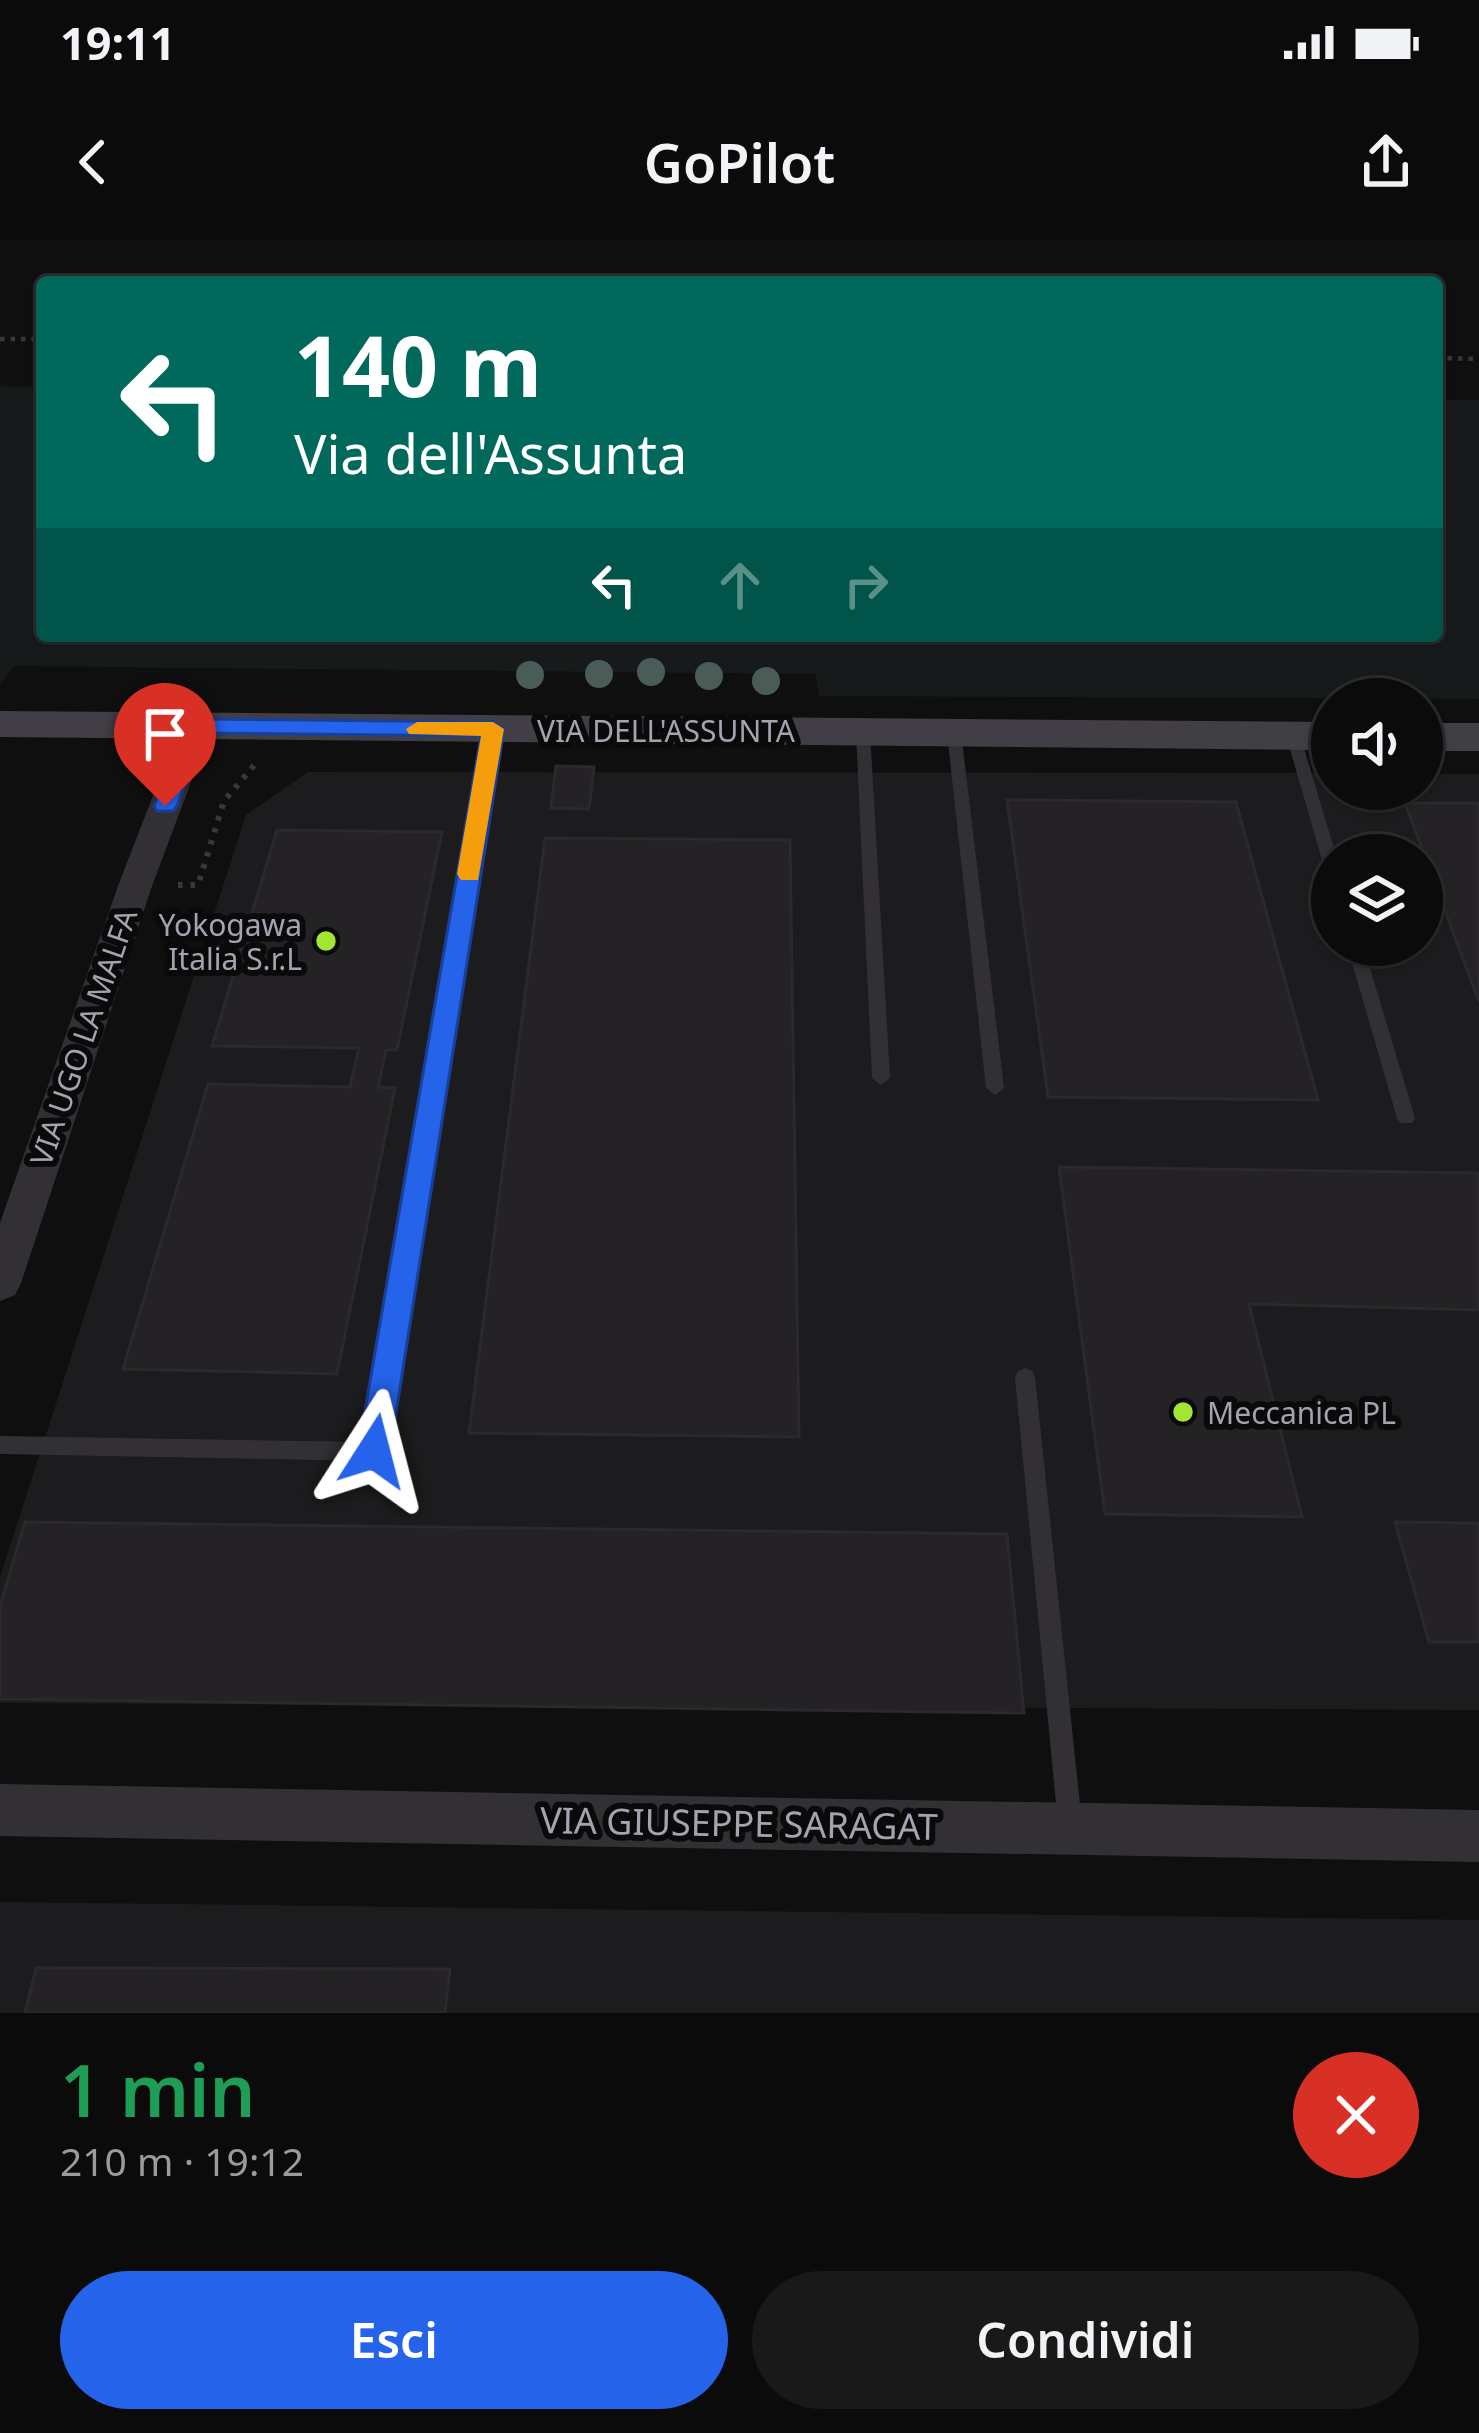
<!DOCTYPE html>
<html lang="it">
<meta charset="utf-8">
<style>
body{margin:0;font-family:"Noto Sans",sans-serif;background:#1a191a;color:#f1f3f6;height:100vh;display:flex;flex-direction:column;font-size:45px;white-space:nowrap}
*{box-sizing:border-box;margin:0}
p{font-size:39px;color:#9a9b9d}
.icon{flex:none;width:66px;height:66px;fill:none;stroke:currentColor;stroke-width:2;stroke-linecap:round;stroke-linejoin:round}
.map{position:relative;height:1773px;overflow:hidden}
.panel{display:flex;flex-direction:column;background:#0c0b0c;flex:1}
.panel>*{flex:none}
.hud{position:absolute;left:36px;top:36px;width:1407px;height:366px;border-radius:12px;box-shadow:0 3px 9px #0004,0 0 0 3px #2c2b2d;background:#00695c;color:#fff;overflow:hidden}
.controls{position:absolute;left:1311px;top:438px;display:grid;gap:24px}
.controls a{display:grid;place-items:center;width:132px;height:132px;border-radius:50%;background:#0c0b0c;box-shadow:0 3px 9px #0004,0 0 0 3px #2c2b2d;font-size:60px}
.pin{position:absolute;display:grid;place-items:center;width:102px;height:102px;color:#fff;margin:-123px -51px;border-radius:50% 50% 50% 0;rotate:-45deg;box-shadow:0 0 12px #0007}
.pin .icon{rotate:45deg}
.me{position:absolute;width:132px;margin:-66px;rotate:9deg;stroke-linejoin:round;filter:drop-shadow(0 0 9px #0008)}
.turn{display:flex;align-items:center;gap:42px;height:252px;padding:0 60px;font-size:54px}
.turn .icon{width:156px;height:156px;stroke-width:2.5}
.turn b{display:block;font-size:84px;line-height:102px}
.lanes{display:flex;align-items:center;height:114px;padding:0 60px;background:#0003;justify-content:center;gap:60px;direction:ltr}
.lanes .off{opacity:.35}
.round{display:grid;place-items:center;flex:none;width:126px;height:126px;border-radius:63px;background:#1a191a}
.summary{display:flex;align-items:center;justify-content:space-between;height:204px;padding:0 60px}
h1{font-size:72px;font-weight:600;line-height:90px;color:#1e9e55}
.button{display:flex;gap:24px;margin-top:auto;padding:24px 60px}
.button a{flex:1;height:138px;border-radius:72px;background:#2563eb;color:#fff;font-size:48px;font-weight:600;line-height:138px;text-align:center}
.button a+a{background:#1a191a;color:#f1f3f6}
.status{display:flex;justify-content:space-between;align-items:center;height:84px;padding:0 60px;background:#0c0b0c;direction:ltr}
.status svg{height:33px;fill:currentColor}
header{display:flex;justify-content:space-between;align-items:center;height:156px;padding:0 60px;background:#0c0b0c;font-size:54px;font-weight:600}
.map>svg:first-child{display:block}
.built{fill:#1c1b1d;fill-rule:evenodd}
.green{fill:#161a1a}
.building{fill:#242224;stroke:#2b292c;stroke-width:3}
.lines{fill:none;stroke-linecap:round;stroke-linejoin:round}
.path-far1{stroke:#39363c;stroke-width:4.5;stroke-dasharray:4.5 6;stroke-linecap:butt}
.path{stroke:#39363c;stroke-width:6;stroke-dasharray:4.5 8;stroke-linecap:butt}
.lane{fill:#333035;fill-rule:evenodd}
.street{fill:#333035;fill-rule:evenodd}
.secondary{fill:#413e45;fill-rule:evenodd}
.tree{fill:#495c58}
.route{fill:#2563eb;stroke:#184099;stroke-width:3}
.slow{fill:#f59e0b}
.poi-dot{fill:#a3e631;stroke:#0b0a0b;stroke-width:4.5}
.labels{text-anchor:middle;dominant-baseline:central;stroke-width:12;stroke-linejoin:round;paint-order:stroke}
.street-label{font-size:30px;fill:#a7a1b0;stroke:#0b0a0b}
.poi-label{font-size:30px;fill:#a7a1b0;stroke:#0b0a0b;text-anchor:end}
.near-street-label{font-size:36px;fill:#a7a1b0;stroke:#0b0a0b}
</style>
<div class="status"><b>19:11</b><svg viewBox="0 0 49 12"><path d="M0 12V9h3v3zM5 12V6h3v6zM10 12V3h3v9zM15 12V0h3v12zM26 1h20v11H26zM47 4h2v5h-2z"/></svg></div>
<header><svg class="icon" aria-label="back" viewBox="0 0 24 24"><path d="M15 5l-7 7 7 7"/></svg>GoPilot<svg class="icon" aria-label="share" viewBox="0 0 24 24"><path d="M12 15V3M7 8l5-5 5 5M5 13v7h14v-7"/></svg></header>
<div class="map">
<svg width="1479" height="1773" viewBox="0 0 1479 1773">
<rect width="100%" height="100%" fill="#100f10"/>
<!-- built -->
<g class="built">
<path d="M 308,532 L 1332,533 L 1332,549 L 1422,549 L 1422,534 L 1479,534 L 1479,1470 L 0,1463 L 0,1337 L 246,575 ZM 1332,615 L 1422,615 L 1422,705 L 1332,705 Z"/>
<polygon points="0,1662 1479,1680 1479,1773 0,1773"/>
</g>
<!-- green -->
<polygon class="green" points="0,146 42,147 42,396 1437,396 1437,160 1479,160 1479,459 819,456 815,434 14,426 0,445"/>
<!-- building -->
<g class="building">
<polygon points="556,526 594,527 589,569 551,568"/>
<polygon points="1007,560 1236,562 1318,860 1048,857"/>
<polygon points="1405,563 1479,563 1479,762"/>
<polygon points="277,590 442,592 397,810 386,810 378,847 395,848 337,1134 123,1129 208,844 350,847 359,808 212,806"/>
<polygon points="545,598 790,600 799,1197 469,1193"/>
<polygon points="1059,927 1479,933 1479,1070 1249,1064 1302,1277 1105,1274"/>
<polygon points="25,1282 1007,1294 1024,1473 0,1459 0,1366"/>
<polygon points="1395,1282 1479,1283 1479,1402 1429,1402"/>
<polygon points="36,1728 450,1729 445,1773 25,1773"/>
</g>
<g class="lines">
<!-- path-far1 -->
<g class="path-far1">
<polyline points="0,99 42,99"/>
<polyline points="1437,118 1479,119"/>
</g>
<!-- path -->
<polyline class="path" points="178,645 198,645 224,561 256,523"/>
<!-- lane -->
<g class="lane">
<polygon points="493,484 500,489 381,1219 374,1221 0,1214 0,1196 365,1202 486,489"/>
<polygon points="863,487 870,492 890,838 881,845 872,838 856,492"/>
<polygon points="954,488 961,493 1004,848 995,855 986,848 947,493"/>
<polygon points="1293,490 1300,495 1336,615 1332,615 1332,632 1324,627 1286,495"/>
<polygon points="1347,705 1363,705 1415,878 1412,883 1400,883 1397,878"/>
<polygon points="1025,1128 1032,1131 1035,1137 1082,1584 1079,1593 1070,1596 1061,1593 1058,1584 1015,1137 1018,1131"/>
</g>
<!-- street -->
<g class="street">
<polygon points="196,476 212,486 152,646 21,1043 15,1055 0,1061 0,983 118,646 180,486"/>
<polygon points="0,1544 1479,1570 1479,1622 0,1596"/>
</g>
<!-- secondary -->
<g class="secondary">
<polygon points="0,471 1332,482 1332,510 0,497"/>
<rect x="1422" y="483" width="57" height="28"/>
</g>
</g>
<!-- trees -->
<g class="tree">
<circle cx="651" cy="432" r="14"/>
<circle cx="599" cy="434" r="14"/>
<circle cx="530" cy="435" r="14"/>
<circle cx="709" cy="436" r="14"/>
<circle cx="766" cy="441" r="14"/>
</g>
<!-- route -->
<polygon class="route" points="196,479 493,482 504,489 390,1211 385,1222 374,1226 363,1222 358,1211 481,496 204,493 177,566 173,571 157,571 154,566 185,486"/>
<!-- slow -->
<polygon class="slow" points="417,482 493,482 504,489 478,640 461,640 457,634 481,496 409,494 406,489"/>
<!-- markers -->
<g class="poi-dot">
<circle cx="326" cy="701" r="12"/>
<circle cx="1183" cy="1172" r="12"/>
</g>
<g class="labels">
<!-- street labels -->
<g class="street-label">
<text x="666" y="490">VIA DELL'ASSUNTA</text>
<text transform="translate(83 797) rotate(-71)">VIA UGO LA MALFA</text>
</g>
<!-- poi labels -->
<g class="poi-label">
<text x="302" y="684">Yokogawa<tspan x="302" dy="34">Italia S.r.L</tspan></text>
<text x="1207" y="1172" text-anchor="start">Meccanica PL</text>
</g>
<!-- near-street labels -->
<g class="near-street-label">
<text transform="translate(739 1583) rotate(1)">VIA GIUSEPPE SARAGAT</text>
</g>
</g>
</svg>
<div class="controls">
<a><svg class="icon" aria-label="sound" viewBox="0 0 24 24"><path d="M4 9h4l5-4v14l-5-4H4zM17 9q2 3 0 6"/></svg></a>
<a><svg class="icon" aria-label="layers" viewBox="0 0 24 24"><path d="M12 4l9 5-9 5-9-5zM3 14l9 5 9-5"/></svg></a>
</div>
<div class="pin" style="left:165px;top:566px;background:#d93025"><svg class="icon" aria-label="arrive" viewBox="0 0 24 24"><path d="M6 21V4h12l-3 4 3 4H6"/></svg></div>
<svg class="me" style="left:374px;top:1211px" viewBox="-20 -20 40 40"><path d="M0-17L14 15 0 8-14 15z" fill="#2563eb" stroke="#fff" stroke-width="4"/></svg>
<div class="hud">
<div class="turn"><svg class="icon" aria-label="left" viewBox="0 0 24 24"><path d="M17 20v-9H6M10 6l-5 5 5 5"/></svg><div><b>140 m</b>Via dell'Assunta</div></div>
<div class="lanes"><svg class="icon" aria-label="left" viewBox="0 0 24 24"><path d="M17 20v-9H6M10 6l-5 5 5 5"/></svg><svg class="icon off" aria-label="ahead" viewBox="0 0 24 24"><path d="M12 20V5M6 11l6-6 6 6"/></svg><svg class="icon off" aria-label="right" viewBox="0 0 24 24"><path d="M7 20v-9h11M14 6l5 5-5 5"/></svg></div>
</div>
</div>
<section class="panel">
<div class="summary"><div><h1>1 min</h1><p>210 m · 19:12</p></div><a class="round" style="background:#d93025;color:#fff"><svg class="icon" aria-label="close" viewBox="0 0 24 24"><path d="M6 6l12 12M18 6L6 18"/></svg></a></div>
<div class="button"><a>Esci</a><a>Condividi</a></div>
</section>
